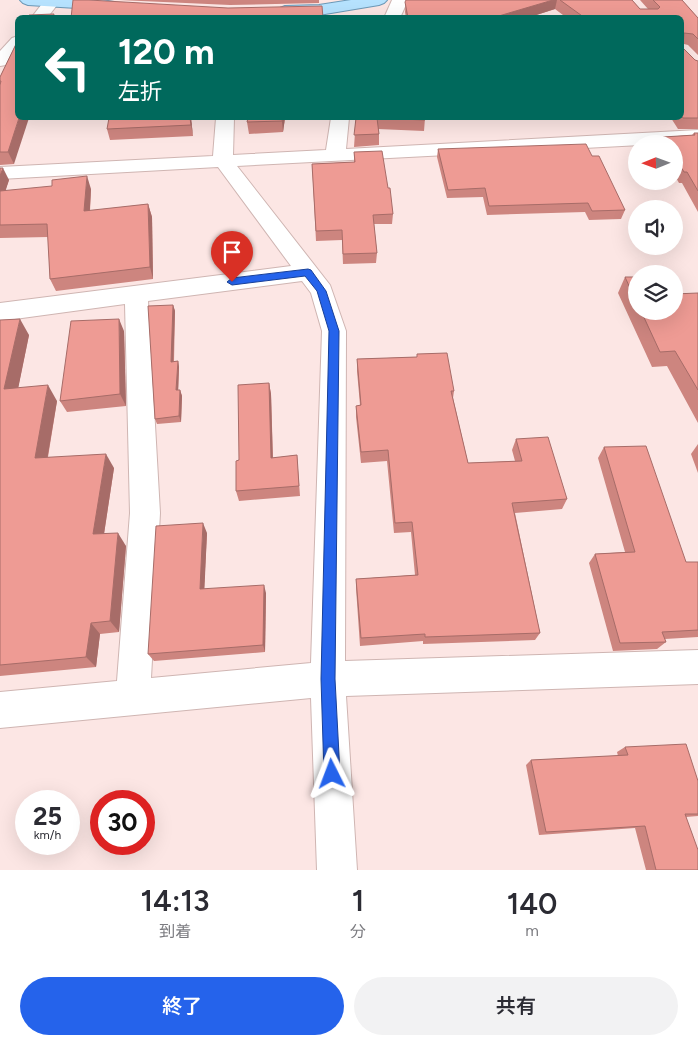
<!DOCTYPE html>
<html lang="ja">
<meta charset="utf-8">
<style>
body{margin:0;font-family:Figtree,"Noto Sans JP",sans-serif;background:#f2f2f3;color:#2b2b33;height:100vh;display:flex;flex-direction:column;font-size:19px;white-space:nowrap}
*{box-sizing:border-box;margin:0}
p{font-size:16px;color:#7c7c81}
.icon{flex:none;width:28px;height:28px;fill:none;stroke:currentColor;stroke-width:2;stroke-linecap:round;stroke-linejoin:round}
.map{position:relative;height:870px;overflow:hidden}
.side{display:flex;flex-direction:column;background:#fff;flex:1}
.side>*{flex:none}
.banner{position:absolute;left:15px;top:15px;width:669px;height:105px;border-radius:8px;box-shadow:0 5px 20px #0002;background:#00695c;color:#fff;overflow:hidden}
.needle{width:32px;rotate:269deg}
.fabs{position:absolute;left:628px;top:135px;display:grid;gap:10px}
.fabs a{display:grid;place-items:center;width:55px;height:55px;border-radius:50%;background:#fff;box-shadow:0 5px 20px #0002;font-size:25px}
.speed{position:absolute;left:15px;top:790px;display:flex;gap:10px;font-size:25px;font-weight:700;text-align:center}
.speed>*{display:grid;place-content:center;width:65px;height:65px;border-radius:50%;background:#fff;box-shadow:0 5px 20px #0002;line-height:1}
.speed small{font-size:12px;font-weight:400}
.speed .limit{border:8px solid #d22;background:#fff;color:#111}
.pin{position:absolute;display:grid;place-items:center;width:42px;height:42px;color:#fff;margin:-51px -21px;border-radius:50% 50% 50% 0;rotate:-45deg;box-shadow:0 0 5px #0007}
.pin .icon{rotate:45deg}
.me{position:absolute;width:55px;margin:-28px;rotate:357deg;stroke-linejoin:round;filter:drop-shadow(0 0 4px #0008)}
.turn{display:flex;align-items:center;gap:18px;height:105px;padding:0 20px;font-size:22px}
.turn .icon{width:65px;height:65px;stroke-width:2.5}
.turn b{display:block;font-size:35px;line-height:42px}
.eta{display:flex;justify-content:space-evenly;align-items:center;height:85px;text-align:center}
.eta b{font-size:30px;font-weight:600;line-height:35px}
.cta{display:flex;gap:10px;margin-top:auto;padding:10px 20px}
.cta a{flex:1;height:58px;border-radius:30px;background:#2563eb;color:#fff;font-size:20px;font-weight:600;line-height:58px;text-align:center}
.cta a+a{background:#f2f2f3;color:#2b2b33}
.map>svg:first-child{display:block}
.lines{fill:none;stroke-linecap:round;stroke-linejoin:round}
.minor-casing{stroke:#cfb5b2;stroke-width:2}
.primary-casing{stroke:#6d99b7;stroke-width:2}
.minor{fill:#fff;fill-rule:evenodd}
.primary{fill:#b6e2fe;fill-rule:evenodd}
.wall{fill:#cd857f}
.shaded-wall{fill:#a76c68}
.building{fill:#ee9b94;stroke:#a76c68}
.route{fill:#2563eb;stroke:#184099}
</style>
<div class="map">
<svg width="698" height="870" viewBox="0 0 698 870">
<rect width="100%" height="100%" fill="#fce6e4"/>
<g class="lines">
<!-- minor casing -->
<g class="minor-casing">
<g id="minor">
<polygon points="45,0 61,0 47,18 31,18"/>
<polygon points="392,0 408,0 400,18 384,18"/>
<polygon points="18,36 18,52 6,65 0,66 0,51 12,38"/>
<path d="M 216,118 L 234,118 L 233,155 L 326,150 L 331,118 L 349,118 L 346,149 L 698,130 L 698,142 L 237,166 L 330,285 L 346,331 L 345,661 L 698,650 L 698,684 L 346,696 L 357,870 L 317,870 L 311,698 L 0,728 L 0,692 L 117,681 L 130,513 L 125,304 L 0,321 L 0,303 L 291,266 L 218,167 L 0,179 L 0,167 L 213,156 ZM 302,281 L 311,293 L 322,331 L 311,663 L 151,678 L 160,513 L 148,301 Z"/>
</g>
</g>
<!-- primary casing -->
<g class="primary-casing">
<g id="primary">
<polygon points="20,0 102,0 114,2 117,5 114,8 109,10 28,5 23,3"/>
<polygon points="351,0 387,0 384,3 379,5 319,15 285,16 280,14 277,11 280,8 285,6 319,5"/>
</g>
</g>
<!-- minor -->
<use href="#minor" class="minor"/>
<!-- primary -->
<use href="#primary" class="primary"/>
</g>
<!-- wall -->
<g class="wall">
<polygon points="119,0 319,0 319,3 230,5"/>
<polygon points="406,0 632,0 640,9 648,9 640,0 682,0 698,18 698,55 688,45 684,44 683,48 695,60 698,61 698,129 678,129 671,118 681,118 681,18 567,18 555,9 527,18 406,18 405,12"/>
<polygon points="18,40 14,164 0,165 0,77"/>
<polygon points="191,118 193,136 110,140 107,129"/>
<polygon points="248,118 285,118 283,132 249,134 247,122"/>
<polygon points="356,118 425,118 424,131 378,129 379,134 379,145 354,147"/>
<polygon points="694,133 698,133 698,212 682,183 679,183 674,174 674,144 660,144 663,137 692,135"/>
<polygon points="438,149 592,156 625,210 621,219 589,220 585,212 487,215 483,197 447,198 437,157"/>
<polygon points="354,152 388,188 393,214 392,224 374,224 377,253 376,263 343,264 342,240 316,241 312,164 354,162"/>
<polygon points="0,168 9,180 5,191 91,189 90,211 148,204 152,217 153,279 56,291 50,279 48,237 0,238"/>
<polygon points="625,277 636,277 636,311 674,311 698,293 698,423 667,366 652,367 618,293"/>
<polygon points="173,305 175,311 174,362 178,361 179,367 178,390 180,390 182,396 181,422 157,424 155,419"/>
<polygon points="0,320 29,335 18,388 57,401 48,457 114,468 104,534 126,546 119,632 100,634 96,667 0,676"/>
<polygon points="124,331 126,406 67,412 60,401"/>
<polygon points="417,354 454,391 453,398 468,463 515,461 512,450 516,439 567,499 562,509 515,513 540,633 535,640 423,644 423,641 360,646 356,588 356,579 415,575 411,532 394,533 387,461 361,463 356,417 356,406 360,405 357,371 357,359 417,357"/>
<polygon points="269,383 271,394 273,458 297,455 300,496 239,501 236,491 239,460"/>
<polygon points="698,444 698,473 691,454"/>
<polygon points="604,447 686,562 698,562 698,637 665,639 666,642 657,649 613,651 589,563 595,554 625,552 598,458"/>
<polygon points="207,533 204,589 266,593 265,652 154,661 148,654"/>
<polygon points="625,747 698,781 698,816 686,817 698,870 646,870 635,828 539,835 526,765 531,760 618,756 617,752"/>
</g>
<!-- shaded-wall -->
<g class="shaded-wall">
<polygon points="553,0 557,0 555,9 527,18 492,18"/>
<polygon points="19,118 29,118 14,164 8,152"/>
<polygon points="190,118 191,118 193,136 191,125"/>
<polygon points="283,118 285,118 283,132 282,121"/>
<polygon points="3,168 9,180 1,205 0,203 0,176"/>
<polygon points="87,176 91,189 89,224 84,211"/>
<polygon points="148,204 152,217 153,279 150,267"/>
<polygon points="173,305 175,311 173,368 171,362"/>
<polygon points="20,319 29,335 15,404 4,389"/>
<polygon points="119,319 124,331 126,406 120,394"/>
<polygon points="178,361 179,367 178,396 176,390"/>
<polygon points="269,383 271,394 273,468 271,458"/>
<polygon points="48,385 57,401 45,472 35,458"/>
<polygon points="180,390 182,396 181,422 179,416"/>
<polygon points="106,454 114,468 102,547 93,534"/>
<polygon points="203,523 207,533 204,598 200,589"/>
<polygon points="118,533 126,546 119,632 110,621"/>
<polygon points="264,585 266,593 265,652 263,645"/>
<polygon points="91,623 100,634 96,667 86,657"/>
</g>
<!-- building -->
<g class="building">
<polygon points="73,0 89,0 228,8 322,6 323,18 71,18"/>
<polygon points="406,0 553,0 492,18 408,18 405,2"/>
<polygon points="560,0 632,0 640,9 658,9 660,7 653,0 682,0 698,18 698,39 693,34 684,33 683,48 695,60 698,61 698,118 683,118 681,115 681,18 585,18"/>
<polygon points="54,14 53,18 28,18 29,15"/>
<polygon points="18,40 18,118 19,118 8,152 0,152 0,85 1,81 0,81 0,77"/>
<polygon points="109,118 190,118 191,125 107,129"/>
<polygon points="248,118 283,118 282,121 247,122"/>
<polygon points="356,118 425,118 425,120 377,118 379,134 354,135"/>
<polygon points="694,133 698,133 698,191 687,172 684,172 674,155 674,144 667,144 663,137 695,135"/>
<polygon points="586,144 592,156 599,156 625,210 592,211 588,203 489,206 485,188 448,190 438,149"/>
<polygon points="382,151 388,188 390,188 393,214 373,215 377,253 343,254 342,230 316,231 312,164 355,162 354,152"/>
<polygon points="0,168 3,168 0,176"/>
<polygon points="87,176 84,211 148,204 150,267 50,279 47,224 0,225 0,191 52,186 52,180"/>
<polygon points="625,277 636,277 636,301"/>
<polygon points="698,293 698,390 675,351 660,352 641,311 674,311 674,294"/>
<polygon points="173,305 171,362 178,361 176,390 180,390 179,416 155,419 148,306"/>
<polygon points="20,319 4,389 48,385 35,458 106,454 93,534 118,533 110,621 91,623 86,657 0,665 0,320"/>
<polygon points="119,319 120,394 60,401 71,321"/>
<polygon points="447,353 454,391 451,391 468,463 522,461 516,439 548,437 567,499 512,503 540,633 425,637 425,634 361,638 356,579 418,575 412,522 395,523 388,450 361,452 356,406 361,405 357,359 417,357 417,354"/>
<polygon points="269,383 271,458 297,455 299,486 236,491 236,461 239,460 238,385"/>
<polygon points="646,446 686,562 698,562 698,630 662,632 666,642 620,643 595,554 635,552 604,447"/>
<polygon points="203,523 200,589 264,585 263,645 148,654 156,526"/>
<polygon points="686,744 698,781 698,814 685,814 698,850 698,870 656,870 645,826 546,832 531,760 628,755 625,747"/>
</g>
<!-- route -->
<polygon class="route" points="308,269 311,270 326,291 339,331 335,679 340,774 338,780 332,782 327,780 324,774 321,679 329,331 317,291 305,276 232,285 227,282 232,278"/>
</svg>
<div class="fabs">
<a><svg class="needle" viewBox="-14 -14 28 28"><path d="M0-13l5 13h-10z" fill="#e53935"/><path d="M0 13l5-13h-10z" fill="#7c7c81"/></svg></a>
<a><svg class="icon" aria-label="sound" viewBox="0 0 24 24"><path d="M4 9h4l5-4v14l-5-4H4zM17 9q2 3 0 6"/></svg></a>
<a><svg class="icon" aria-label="layers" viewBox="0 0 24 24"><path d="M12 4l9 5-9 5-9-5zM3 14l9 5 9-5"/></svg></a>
</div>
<div class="speed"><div>25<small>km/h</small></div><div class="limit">30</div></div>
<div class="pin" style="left:232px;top:282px;background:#d93025"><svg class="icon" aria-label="arrive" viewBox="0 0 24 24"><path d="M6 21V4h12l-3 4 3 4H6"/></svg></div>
<svg class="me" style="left:332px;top:774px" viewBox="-20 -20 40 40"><path d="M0-17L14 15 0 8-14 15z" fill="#2563eb" stroke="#fff" stroke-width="4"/></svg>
<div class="banner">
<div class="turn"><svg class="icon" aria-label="left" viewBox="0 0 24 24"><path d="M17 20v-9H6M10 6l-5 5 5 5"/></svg><div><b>120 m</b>左折</div></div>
</div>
</div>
<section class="side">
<div class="eta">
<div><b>14:13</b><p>到着</p></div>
<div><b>1</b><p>分</p></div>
<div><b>140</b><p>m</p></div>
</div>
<div class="cta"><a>終了</a><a>共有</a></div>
</section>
